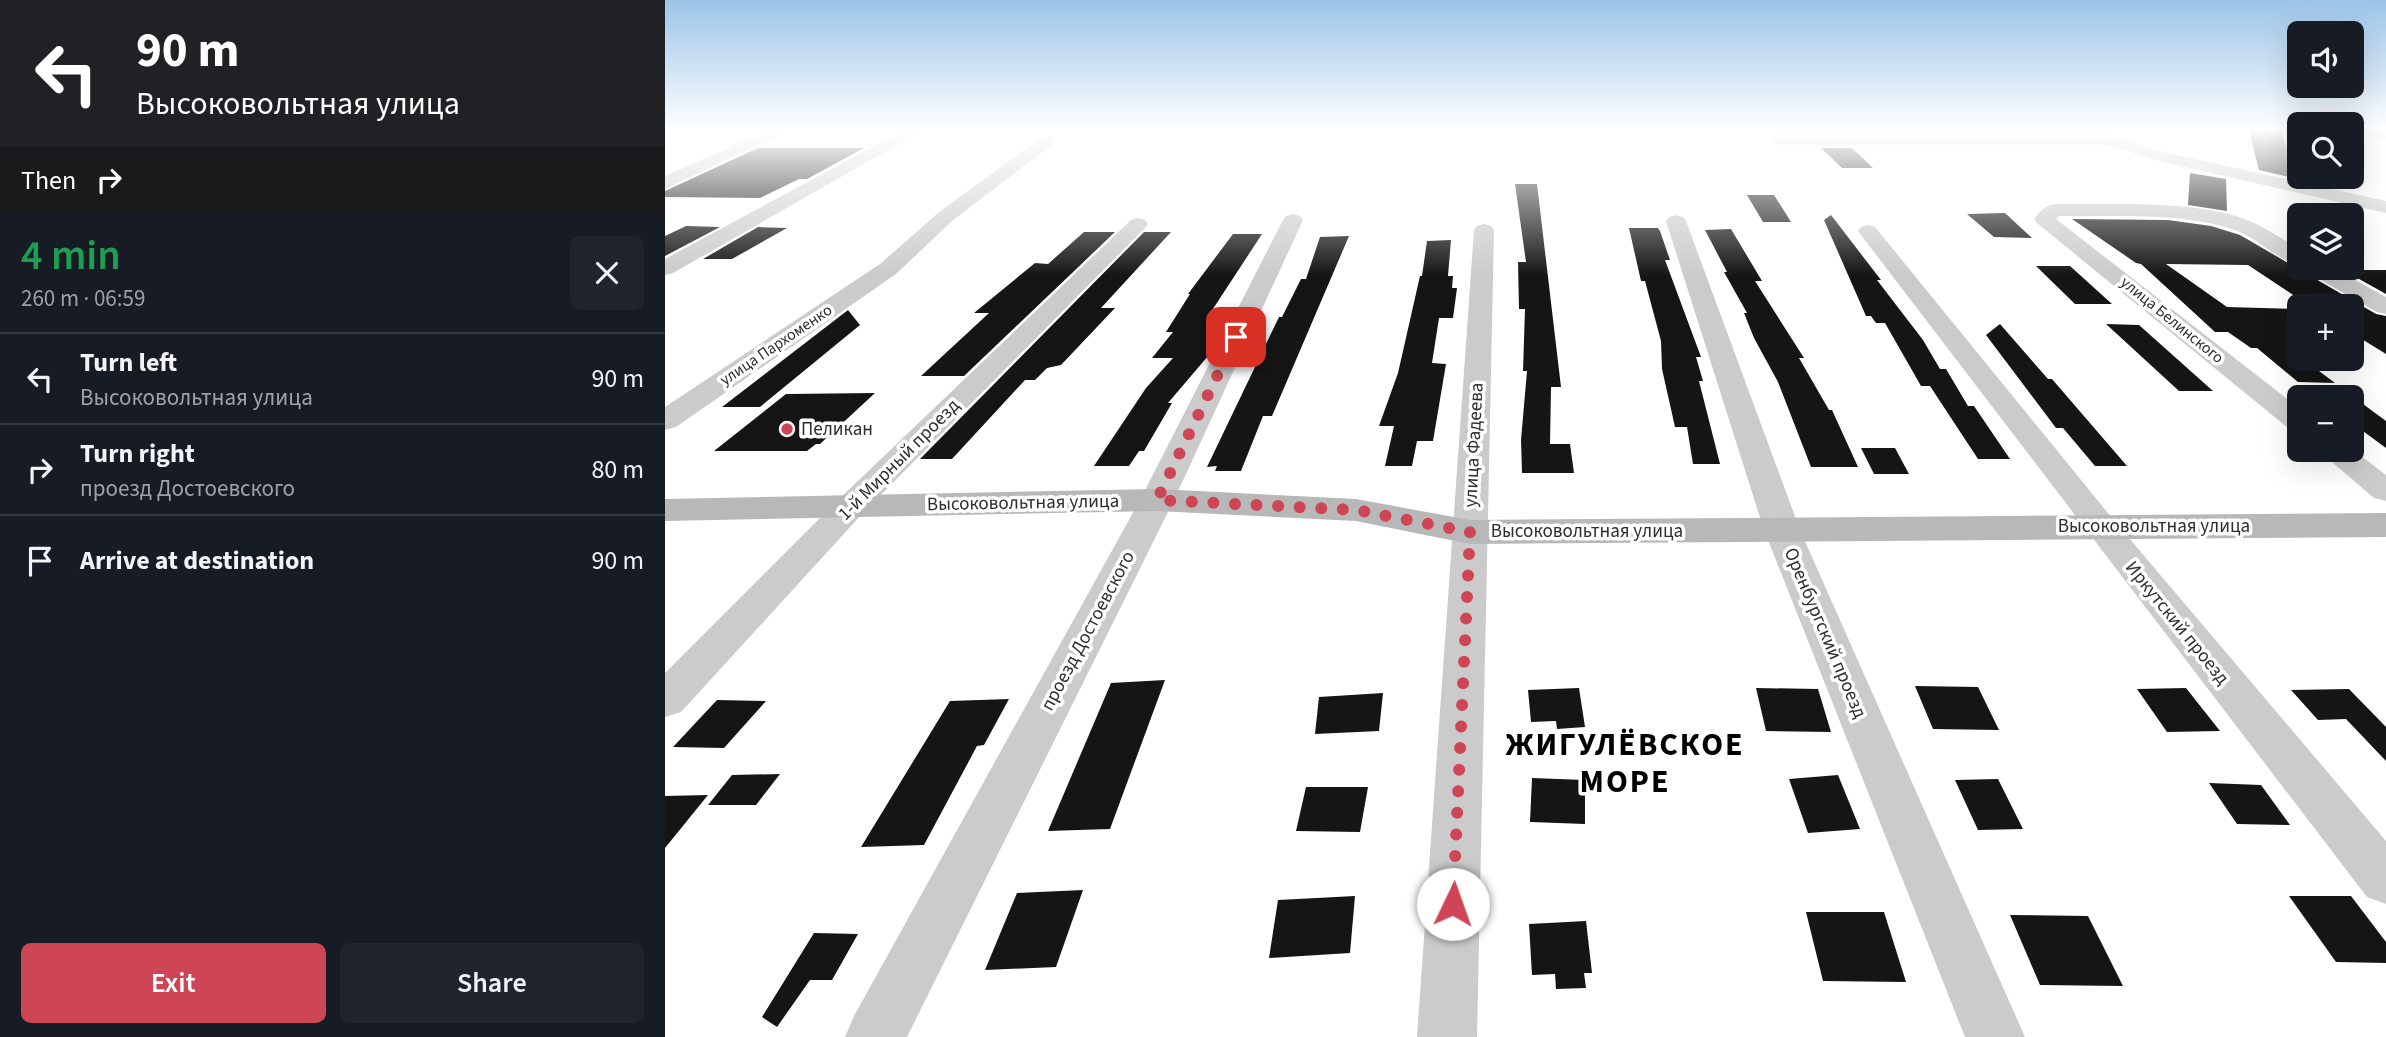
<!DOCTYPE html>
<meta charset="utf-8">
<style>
body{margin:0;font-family:"Source Sans 3",sans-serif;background:#20242c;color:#f1f3f6;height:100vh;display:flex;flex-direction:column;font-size:26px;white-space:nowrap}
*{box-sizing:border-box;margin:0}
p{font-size:23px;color:#9ea1a6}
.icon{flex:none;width:38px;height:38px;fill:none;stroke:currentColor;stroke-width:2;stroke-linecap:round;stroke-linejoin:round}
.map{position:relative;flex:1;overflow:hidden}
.panel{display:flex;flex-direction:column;background:#171b24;width:665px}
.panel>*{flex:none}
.hud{background:#202124;color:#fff;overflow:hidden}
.controls{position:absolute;left:1622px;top:21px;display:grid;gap:14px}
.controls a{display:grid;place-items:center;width:77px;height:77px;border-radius:10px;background:#171b24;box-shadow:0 7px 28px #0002;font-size:35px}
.pin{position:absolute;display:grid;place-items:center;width:60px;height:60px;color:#fff;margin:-30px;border-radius:14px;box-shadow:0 4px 10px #0006}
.me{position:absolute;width:77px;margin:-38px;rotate:3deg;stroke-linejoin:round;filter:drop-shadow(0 0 5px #0008)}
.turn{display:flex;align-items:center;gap:24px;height:147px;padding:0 21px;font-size:32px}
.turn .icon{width:91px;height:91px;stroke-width:2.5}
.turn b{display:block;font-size:49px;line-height:60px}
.then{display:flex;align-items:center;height:66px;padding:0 21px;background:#0003;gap:14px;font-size:26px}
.round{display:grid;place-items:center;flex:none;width:74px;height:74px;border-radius:10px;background:#20242c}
.head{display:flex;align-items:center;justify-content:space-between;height:119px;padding:0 21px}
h1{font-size:42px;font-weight:600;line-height:52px;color:#1e9e55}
.button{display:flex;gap:14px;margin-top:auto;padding:14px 21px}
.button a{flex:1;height:80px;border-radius:10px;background:#ce4655;color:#fff;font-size:28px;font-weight:600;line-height:80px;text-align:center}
.button a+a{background:#20242c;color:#f1f3f6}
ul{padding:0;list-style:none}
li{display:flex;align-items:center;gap:21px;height:91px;padding:0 21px;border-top:2px solid #363941}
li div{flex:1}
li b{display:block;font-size:26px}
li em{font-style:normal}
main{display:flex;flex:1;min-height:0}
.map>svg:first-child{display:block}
.building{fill:#151515}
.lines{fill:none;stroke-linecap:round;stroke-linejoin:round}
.street{fill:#cbcbcb;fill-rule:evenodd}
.secondary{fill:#b8b8b8;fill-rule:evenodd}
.route{stroke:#ce4655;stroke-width:12;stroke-dasharray:0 21.6}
.poi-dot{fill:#ce4655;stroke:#fff;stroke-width:2.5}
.labels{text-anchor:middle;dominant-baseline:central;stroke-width:7;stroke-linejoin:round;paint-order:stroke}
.far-street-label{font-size:16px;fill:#2e2e2e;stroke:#fff}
.poi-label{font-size:19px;fill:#2e2e2e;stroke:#fff;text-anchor:start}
.street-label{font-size:19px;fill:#2e2e2e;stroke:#fff}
.near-district-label{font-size:32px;font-weight:bold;letter-spacing:2px;fill:#000;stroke:#fff}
</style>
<main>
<section class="panel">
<div class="hud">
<div class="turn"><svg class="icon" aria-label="left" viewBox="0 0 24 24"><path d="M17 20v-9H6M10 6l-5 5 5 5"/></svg><div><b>90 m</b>Высоковольтная улица</div></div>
<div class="then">Then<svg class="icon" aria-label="right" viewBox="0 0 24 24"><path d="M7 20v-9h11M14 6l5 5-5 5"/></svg></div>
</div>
<div class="head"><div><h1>4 min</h1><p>260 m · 06:59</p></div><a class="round"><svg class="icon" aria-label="close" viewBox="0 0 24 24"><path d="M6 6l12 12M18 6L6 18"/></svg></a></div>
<ul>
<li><svg class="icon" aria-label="left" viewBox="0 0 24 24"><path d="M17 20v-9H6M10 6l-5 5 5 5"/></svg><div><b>Turn left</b><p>Высоковольтная улица</p></div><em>90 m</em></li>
<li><svg class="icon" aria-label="right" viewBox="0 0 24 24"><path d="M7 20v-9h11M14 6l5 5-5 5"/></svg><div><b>Turn right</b><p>проезд Достоевского</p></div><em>80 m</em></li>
<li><svg class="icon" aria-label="arrive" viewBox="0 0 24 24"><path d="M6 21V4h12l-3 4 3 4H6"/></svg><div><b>Arrive at destination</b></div><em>90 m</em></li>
</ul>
<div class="button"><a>Exit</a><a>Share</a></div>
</section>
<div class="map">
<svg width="1721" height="1037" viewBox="0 0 1721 1037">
<rect width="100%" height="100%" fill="#fff"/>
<!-- building -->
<g class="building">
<polygon points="1584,131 1616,131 1633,179 1594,170"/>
<polygon points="93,148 199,148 142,179 134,179 95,198 0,197 0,191"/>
<polygon points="1156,148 1187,148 1208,168 1177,168"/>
<polygon points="1525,173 1561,179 1562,211 1523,205"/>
<polygon points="850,184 872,184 896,387 886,387 885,444 905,444 909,473 857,473 856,440 862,371 858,371 860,309 854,309 853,262 861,262"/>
<polygon points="1082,195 1109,195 1126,222 1098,222"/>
<polygon points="1340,213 1367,238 1329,237 1302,214"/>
<polygon points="1166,215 1216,280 1212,280 1258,340 1275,369 1281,369 1303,406 1309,406 1345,459 1313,459 1265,386 1256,386 1220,323 1211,323 1206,316 1201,316 1159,220"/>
<polygon points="1407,219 1503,220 1546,226 1575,235 1711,314 1721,316 1721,354 1687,333 1687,306 1645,306 1583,265 1501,264 1562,307 1634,309 1634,348 1624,348 1634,359 1638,359 1670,383 1633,382 1592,348 1586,348 1563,332 1550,332 1476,264 1471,263"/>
<polygon points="21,226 55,227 0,256 0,236"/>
<polygon points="93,227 122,228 67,259 38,259"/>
<polygon points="964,228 993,228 995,231 1005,260 1000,260 1036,357 1031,357 1038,381 1034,381 1055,464 1028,464 1022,427 1010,427 997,369 996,341 980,281 976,281"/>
<polygon points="1066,229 1097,281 1090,281 1139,358 1134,358 1164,410 1167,410 1193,467 1146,467 1113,382 1089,338 1079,313 1082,313 1059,272 1062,272 1040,230"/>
<polygon points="419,232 450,232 299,376 256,376 324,313 309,313 370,263 383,264"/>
<polygon points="479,232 506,232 436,308 450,308 396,365 382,368 370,380 360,380 287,459 255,459"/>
<polygon points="568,234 597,234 542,318 550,318 545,327 560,327 549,349 503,403 507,403 479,451 474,451 464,466 429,466 481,388 508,358 487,358 508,332 501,332 525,294 523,294"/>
<polygon points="684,236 607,416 598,416 576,471 550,471 552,466 542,467 614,317 617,317 636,279 641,279 655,237"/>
<polygon points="786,240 783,276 788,276 787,288 792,288 788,318 774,318 767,363 781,364 768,441 752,441 747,466 720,466 729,426 714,426 733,373 755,276 757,276 762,241"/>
<polygon points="1371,266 1405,266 1447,304 1410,304"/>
<polygon points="1678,270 1721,270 1721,294"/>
<polygon points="183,310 195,325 95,407 57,407"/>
<polygon points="1335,324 1383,379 1387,379 1462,466 1430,466 1398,428 1391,428 1321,335"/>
<polygon points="1441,324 1474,325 1548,391 1514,391"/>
<polygon points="210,393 155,444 151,444 142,451 49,451 121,394"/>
<polygon points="1687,396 1721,421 1721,448 1687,423"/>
<polygon points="1196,448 1230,448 1244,474 1209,474"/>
<polygon points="500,680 445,829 383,831 446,683"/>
<polygon points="1250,686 1313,687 1334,730 1268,729"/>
<polygon points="914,688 920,727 892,729 891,721 866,722 863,690"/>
<polygon points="1091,688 1153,689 1166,732 1101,731"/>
<polygon points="1521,688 1555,731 1502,732 1472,689"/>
<polygon points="1684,689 1721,727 1721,761 1681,719 1653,720 1626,690"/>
<polygon points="718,693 714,731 650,734 654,697"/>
<polygon points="344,699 319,745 312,746 259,845 196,847 285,701"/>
<polygon points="52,700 101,701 59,748 8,747"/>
<polygon points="115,774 91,805 43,805 67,775"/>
<polygon points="1173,775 1195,829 1143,833 1124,779"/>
<polygon points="867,778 920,780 920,824 865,822"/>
<polygon points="1333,779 1358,829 1313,830 1290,780"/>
<polygon points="1544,783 1596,785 1625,825 1572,824"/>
<polygon points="641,787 703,787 695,832 631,831"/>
<polygon points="43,795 0,848 0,796"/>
<polygon points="418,890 391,967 320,970 352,893"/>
<polygon points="690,896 685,953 604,958 613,900"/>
<polygon points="1624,896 1686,896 1721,942 1721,963 1671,962"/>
<polygon points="1141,912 1219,912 1241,982 1158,981"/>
<polygon points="1345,915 1423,916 1458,986 1375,985"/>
<polygon points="921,921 927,973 919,973 921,988 891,989 890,974 867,975 864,924"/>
<polygon points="149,933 193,934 167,980 145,980 112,1027 97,1017"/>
</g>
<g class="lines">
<!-- street -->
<g class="street">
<polygon points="102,131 122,131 0,189 0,176"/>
<polygon points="237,131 249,131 251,134 8,273 0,275 0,259"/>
<polygon points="1416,131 1431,131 1498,152 1721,201 1721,213 1494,161 1443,145 1113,145 1105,140 1113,135 1416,135"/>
<polygon points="1690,131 1721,131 1721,140 1692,134"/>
<polygon points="383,135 389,137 391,140 389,143 287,221 231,274 11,427 0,430 0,407 215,264 273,213 377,137"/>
<path d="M 1389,204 C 1446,205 1536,199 1587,222 C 1604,230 1619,240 1634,249 L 1634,265 C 1609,259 1591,236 1567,229 C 1512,212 1451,217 1394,216 L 1391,219 L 1634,408 L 1634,431 L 1623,428 L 1372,223 L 1369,219 C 1374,212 1380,206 1389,204 Z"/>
<polygon points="628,214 635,216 638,220 509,500 242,1037 180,1037 189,1016 475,500 618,220 621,216"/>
<polygon points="1011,215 1018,217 1021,221 1135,530 1360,1037 1300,1037 1099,530 1001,221 1004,217"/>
<polygon points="473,218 480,220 483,224 480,228 197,514 16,712 0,717 0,673 173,500 466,220"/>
<polygon points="819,224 826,226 829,230 812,1037 752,1037 809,230 812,226"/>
<polygon points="1203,225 1210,227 1447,518 1721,841 1721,904 1702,897 1196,235 1193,231 1196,227"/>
<polygon points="1641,268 1668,268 1721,297 1721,314 1712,312 1644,273"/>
<polygon points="1687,449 1721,475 1721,501 1709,498 1653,450"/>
</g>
<!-- secondary -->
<polygon class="secondary" points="492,489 691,499 805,520 1721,513 1721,537 805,544 691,521 492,511 0,521 0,499"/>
</g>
<!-- sky -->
<linearGradient id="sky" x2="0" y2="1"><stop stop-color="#9cc4e8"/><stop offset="0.47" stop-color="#fff"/><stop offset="1" stop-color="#fff" stop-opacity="0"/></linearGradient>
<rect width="1721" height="276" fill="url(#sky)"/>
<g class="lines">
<!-- route -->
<polyline class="route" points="571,337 492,500 691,510 805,532 788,904"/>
</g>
<!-- markers -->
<circle class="poi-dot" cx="122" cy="429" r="7"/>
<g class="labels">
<!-- far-street labels -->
<g class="far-street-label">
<text transform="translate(1507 320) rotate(39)">улица Белинского</text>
<text transform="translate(111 345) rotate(-34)">улица Пархоменко</text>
</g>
<!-- poi labels -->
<g class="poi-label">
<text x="136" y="429">Пеликан</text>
</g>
<!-- street labels -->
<g class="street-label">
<text transform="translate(809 445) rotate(-87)">улица Фадеева</text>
<text transform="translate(234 460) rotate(-45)">1-й Мирный проезд</text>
<text transform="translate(358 503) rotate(-1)">Высоковольтная улица</text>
<text x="1489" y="526">Высоковольтная улица</text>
<text x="922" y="531">Высоковольтная улица</text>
<text transform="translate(1512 623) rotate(51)">Иркутский проезд</text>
<text transform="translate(423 631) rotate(-62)">проезд Достоевского</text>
<text transform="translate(1160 633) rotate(67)">Оренбургский проезд</text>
</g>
<!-- near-district labels -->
<g class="near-district-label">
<text x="960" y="745">ЖИГУЛЁВСКОЕ<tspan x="960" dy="37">МОРЕ</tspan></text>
</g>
</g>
</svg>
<div class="controls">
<a><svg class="icon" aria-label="sound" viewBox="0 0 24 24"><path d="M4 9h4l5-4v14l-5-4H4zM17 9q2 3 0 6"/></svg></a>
<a><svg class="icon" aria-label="search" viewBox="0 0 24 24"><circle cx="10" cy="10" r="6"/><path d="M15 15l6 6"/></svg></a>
<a><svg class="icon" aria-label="layers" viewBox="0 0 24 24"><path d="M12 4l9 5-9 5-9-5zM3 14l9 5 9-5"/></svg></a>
<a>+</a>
<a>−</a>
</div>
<div class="pin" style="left:571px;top:337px;background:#d93025"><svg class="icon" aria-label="arrive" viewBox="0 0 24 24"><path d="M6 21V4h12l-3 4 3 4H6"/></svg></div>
<svg class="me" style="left:788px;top:904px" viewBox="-20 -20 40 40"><circle r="19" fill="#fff"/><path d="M0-13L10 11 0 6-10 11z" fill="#ce4655"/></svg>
</div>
</main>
